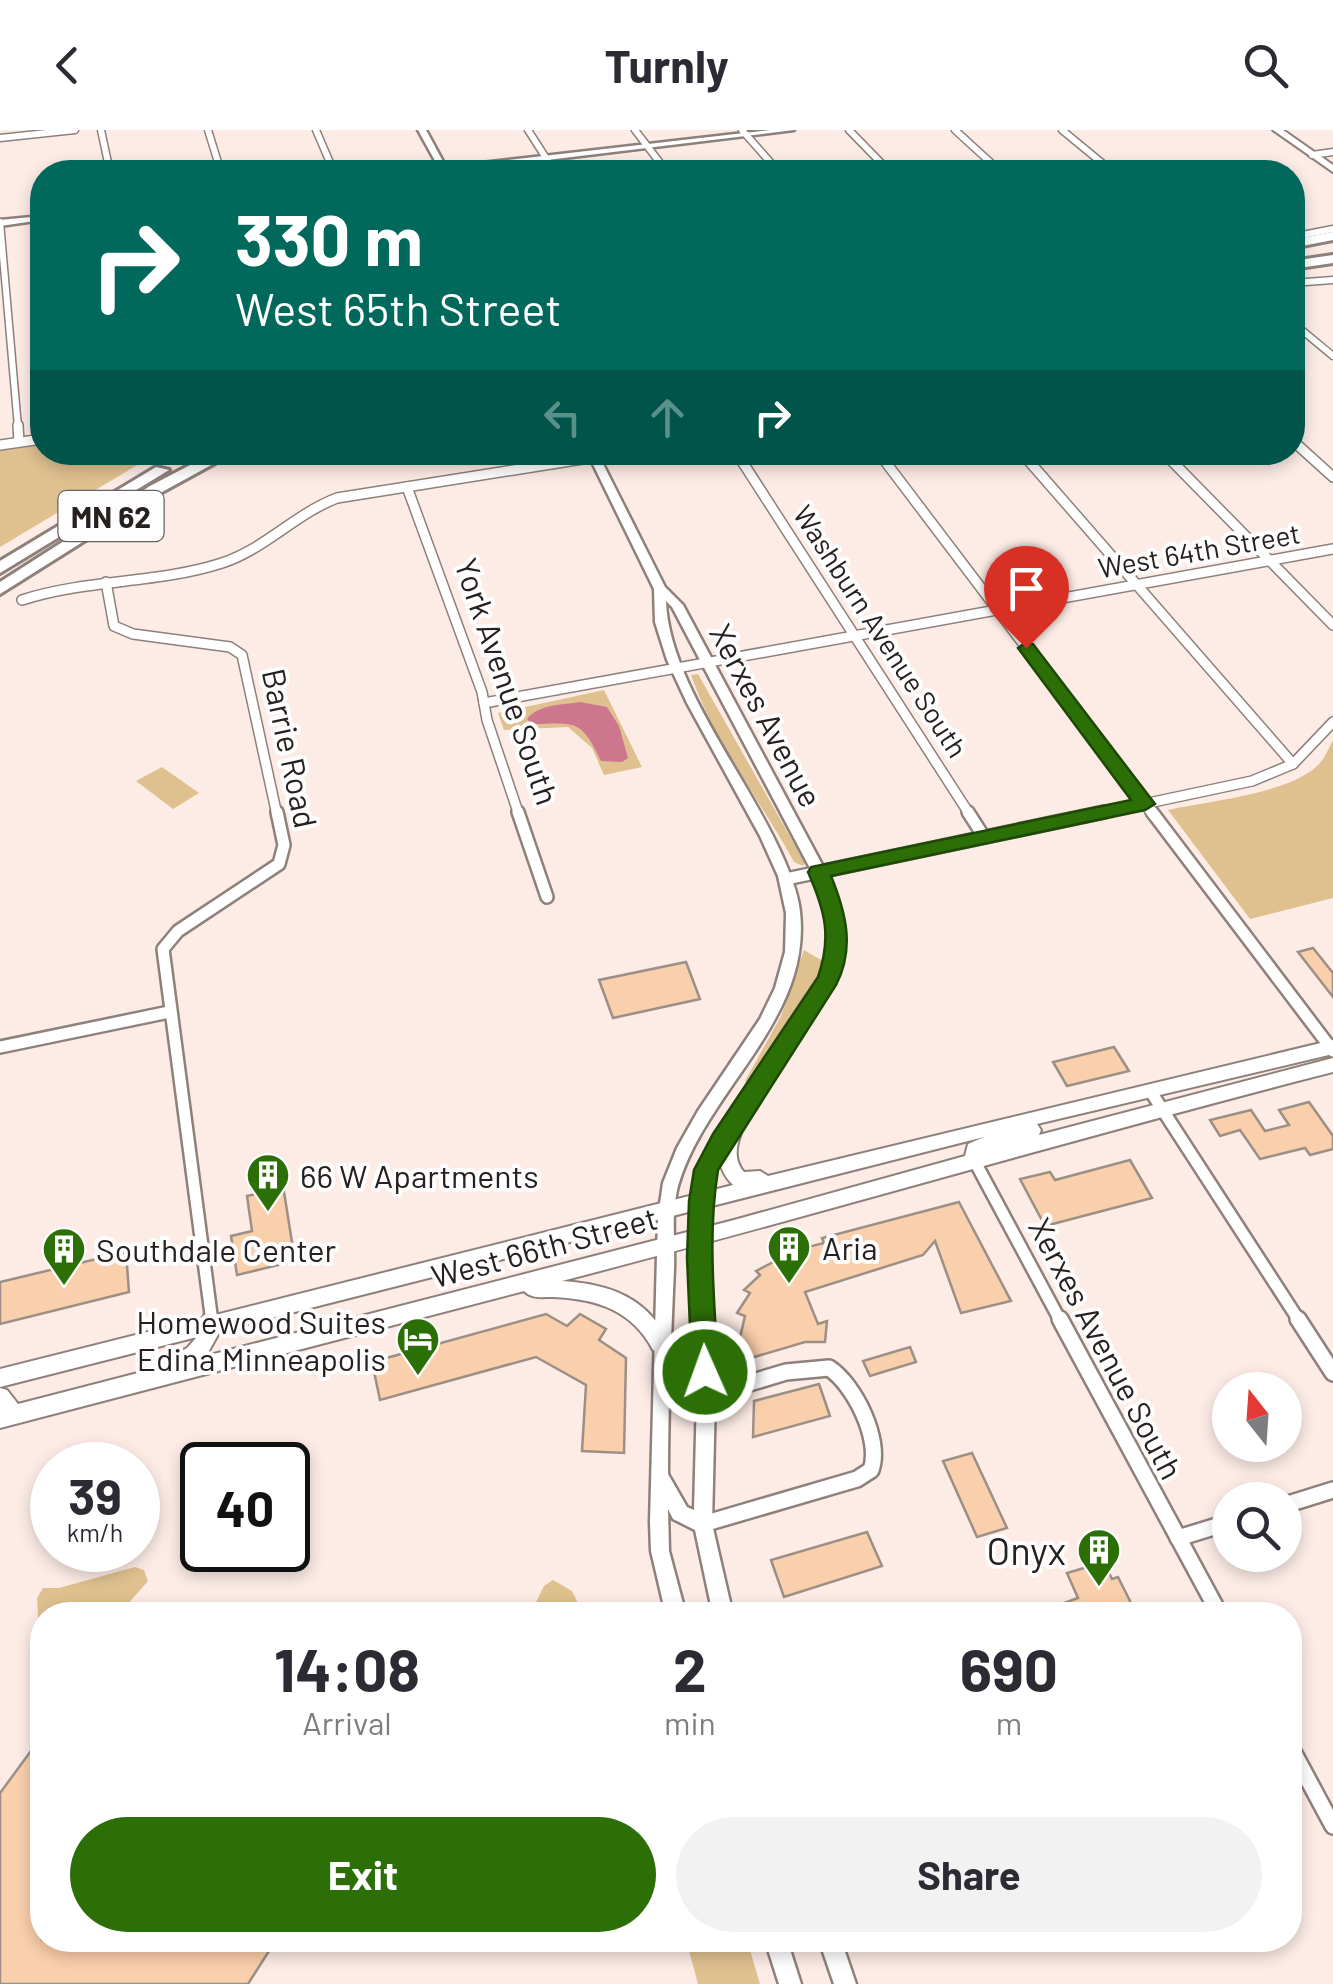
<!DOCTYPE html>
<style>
body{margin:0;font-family:Barlow,sans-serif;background:#f2f2f3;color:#2b2b33;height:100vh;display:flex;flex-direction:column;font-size:38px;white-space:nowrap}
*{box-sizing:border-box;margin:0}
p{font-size:32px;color:#7c7c81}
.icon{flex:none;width:55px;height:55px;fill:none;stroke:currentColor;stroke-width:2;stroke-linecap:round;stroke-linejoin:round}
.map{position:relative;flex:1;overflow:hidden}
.panel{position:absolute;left:30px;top:1472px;width:1272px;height:350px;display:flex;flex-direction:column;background:#fff;border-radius:40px;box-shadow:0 5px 15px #0003}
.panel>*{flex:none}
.guide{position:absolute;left:30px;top:30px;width:1275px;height:305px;border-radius:40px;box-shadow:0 5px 15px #0003;background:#00695c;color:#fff;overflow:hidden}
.needle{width:65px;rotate:343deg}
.tools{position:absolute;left:1212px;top:1242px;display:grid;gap:20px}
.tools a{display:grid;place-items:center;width:90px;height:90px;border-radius:50%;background:#fff;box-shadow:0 5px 15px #0003;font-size:50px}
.speed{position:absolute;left:30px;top:1312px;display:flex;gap:20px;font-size:50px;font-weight:700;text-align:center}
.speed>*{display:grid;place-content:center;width:130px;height:130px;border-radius:50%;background:#fff;box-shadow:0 5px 15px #0003;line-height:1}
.speed small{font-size:25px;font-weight:400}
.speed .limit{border:5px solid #111;border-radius:15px;background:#fff;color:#111}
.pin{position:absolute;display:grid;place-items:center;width:85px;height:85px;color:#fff;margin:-102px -42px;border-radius:50% 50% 50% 0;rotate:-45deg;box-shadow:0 0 10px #0007}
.pin .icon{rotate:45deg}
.me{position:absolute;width:110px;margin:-55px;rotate:358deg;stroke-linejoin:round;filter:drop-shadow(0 0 8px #0008)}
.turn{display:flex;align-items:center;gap:35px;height:210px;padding:0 40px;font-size:45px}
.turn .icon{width:130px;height:130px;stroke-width:2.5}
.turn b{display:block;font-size:70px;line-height:85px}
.lanes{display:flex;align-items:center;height:95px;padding:0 40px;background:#0003;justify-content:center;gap:50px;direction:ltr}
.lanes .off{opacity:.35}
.eta{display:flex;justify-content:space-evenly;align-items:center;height:170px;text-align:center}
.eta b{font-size:60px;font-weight:700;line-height:70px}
.primary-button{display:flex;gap:20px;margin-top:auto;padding:20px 40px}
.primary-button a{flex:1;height:115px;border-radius:60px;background:#2d6f07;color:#fff;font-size:40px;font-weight:700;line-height:115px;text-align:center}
.primary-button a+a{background:#f2f2f3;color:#2b2b33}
header{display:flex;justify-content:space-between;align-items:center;height:130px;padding:0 40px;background:#fff;font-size:45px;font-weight:700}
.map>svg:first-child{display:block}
.green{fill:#dfc190}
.water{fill:#cf768f}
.building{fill:#facfab;stroke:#9b8f86;stroke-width:2.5}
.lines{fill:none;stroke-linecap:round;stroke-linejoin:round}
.minor-far3-casing{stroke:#8e807a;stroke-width:9}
.minor-far2-casing{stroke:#8e807a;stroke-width:12}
.minor-far1-casing{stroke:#8e807a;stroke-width:16}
.minor-casing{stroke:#8e807a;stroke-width:20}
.tertiary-casing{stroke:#8e807a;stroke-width:5}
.secondary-casing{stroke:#8e807a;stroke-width:4}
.motorway-casing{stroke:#8e807a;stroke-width:6}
.minor-far3{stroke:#fff;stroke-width:6}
.minor-far2{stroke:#fff;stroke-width:9}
.minor-far1{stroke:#fff;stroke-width:11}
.minor{stroke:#fff;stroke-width:15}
.tertiary{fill:#fff;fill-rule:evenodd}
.secondary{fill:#fff;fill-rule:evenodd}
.motorway{fill:#fff;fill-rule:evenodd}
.route{fill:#2d6f07;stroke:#1d4805;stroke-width:2.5}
.labels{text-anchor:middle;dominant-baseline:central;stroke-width:8;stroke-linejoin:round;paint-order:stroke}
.far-street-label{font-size:28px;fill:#26201e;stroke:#fdfdfd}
.shield{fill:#fdfdfd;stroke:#666261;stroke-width:2.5}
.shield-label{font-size:30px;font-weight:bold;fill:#26201e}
.street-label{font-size:32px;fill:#26201e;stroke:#fdfdfd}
.poi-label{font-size:32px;fill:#26201e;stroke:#fdfdfd;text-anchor:start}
.near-poi-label{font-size:38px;fill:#26201e;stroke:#fdfdfd;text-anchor:end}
</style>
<header><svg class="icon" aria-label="back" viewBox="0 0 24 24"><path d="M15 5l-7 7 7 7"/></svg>Turnly<svg class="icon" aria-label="search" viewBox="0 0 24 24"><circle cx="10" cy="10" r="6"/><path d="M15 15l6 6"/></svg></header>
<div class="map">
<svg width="1333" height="1854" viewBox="0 0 1333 1854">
<rect width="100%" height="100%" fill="#fdece6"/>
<!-- green -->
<g class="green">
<polygon points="42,315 42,322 154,325 0,417 0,321"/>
<path d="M 698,544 L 805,733 L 803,736 L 794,732 C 760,670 714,612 691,545 Z"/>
<polygon points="604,560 642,637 604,645 592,618 568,597 504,600 498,583"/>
<path d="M 1333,610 L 1333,768 L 1250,789 L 1168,680 C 1208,671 1287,664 1317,636 C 1325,629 1328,619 1333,610 Z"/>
<polygon points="162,637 199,663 173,679 136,651"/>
<polygon points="804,820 826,833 820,850 752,954 745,951 781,886"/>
<polygon points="135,1437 144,1440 148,1451 118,1485 42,1485 41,1542 37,1468 43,1458 59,1458"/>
<polygon points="553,1450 572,1461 584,1485 531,1482 544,1456"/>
<polygon points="686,1810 747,1810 760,1854 698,1854"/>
</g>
<!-- water -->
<path class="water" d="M 580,572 L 607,577 L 619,596 L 628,628 L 622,632 L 601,631 C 581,589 577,593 532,594 L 527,589 C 539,574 562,575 580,572 Z"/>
<!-- building -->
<g class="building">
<polygon points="1313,818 1333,843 1333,867 1298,822"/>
<polygon points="686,832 700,869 613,888 599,850"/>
<polygon points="1114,917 1129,941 1067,956 1053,932"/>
<polygon points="1309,972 1333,1006 1333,1019 1310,1025 1305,1018 1260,1029 1240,1000 1220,1006 1210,990 1251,980 1265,1001 1289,995 1279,980"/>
<polygon points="1130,1030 1152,1068 1045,1096 1020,1049 1050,1042 1055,1050"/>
<polygon points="281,1043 295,1131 237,1145 231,1106 252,1101 247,1066 261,1063 259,1048"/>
<polygon points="959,1072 1011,1171 961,1183 935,1111 923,1125 805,1162 818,1194 827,1191 825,1212 805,1212 734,1233 745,1186 737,1183 750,1163 744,1160 760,1145 756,1141 777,1130 773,1126 824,1113 822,1108"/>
<polygon points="126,1122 129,1162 0,1194 0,1152"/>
<polygon points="546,1184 567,1196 580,1184 606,1199 599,1210 626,1228 624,1323 582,1321 586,1255 536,1227 380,1270 372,1232"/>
<polygon points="910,1217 916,1232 870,1246 863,1231"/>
<polygon points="819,1254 830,1286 753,1307 754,1271"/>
<polygon points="972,1323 1007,1398 977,1407 943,1331"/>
<polygon points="867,1402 882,1436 784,1467 771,1430"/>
<polygon points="1104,1432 1112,1449 1118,1447 1137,1485 1031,1485 1078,1468 1067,1443"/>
<polygon points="42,1606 42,1810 276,1810 248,1854 0,1854 0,1663"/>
</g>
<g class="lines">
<!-- minor-far3 casing -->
<g class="minor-far3-casing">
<g id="minor-far3">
<polyline points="101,0 110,42"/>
<polyline points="208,0 221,42"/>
<polyline points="316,0 334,42"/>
<polyline points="528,0 555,42"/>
<polyline points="635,0 667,42"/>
<polyline points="742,0 779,42"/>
<polyline points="849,0 890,42"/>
<polyline points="955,0 1001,42"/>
<polyline points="1062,0 1113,42"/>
<polyline points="0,8 75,0"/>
<polyline points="1312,25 1333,22"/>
<polyline points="0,92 18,297"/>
<polyline points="1292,107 1333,99"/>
<polyline points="1292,153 1333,150"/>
<polyline points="1292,192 1333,226"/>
</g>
</g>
<!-- minor-far2 casing -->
<g class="minor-far2-casing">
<g id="minor-far2">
<polyline points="18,295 19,312"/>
<polyline points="1292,310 1333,347"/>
<polyline points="0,315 42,309"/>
<polyline points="736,322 970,685"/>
<polyline points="878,322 1153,685"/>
<polyline points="1021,322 1293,634"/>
<polyline points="1163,322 1333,495"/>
<polyline points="407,357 482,562 487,590 519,685"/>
<polyline points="106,452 114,496 133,504 230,517 242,525 277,685"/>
<path d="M 22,470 C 86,449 157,454 222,433 C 265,419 295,384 337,368 L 595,327"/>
<polyline points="484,573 1333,419"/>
<polyline points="1092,685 1252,651 1293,634 1333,592"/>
</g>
</g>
<!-- minor-far1 casing -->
<g class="minor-far1-casing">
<g id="minor-far1">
<polyline points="518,682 547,767"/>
<polyline points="968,682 984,707"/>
<polyline points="1152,682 1333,921"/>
<polyline points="786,749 1104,682"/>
<polyline points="0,917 169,882"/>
<polyline points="1151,962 1300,1192"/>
<polyline points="974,1030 1061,1192"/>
<polyline points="212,1192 163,819 178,801 279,734 284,715 277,682"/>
</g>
</g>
<!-- minor casing -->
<g class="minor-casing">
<g id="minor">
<polyline points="211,1189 212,1195"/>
<polyline points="1060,1189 1220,1485"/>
<polyline points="1298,1189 1333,1243"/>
<polyline points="1285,1375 1333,1360"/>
<path d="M 703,1394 L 857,1349 L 871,1340 C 882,1310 854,1254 829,1238 L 786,1242 L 706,1266"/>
<polyline points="1178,1408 1230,1392"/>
<polyline points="1290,1616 1333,1696"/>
</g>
</g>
<!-- tertiary casing -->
<g class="tertiary-casing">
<g id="tertiary">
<polygon points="418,0 426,0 446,37 770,0 794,0 449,42 424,42 425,40 439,38"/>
<polygon points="42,86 42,90 0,96 0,90"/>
<path d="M 587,322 L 597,322 L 665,457 L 683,475 L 826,742 C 843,780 846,813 834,853 L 728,1014 L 714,1040 L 709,1071 L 715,1266 L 712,1394 L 733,1485 L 713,1485 L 695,1400 L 673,1389 L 668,1379 L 669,1421 L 686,1485 L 666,1485 L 651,1421 L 650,1392 L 658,1087 L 663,1053 L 677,1018 L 698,981 L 760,889 L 775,858 L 785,822 L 786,783 L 778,746 L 760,706 L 687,573 L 667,530 L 655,492 L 654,459 ZM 666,471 L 672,477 L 812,742 C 829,779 832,813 820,852 L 716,1006 L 698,1040 L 693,1071 L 697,1266 L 694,1380 L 687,1377 L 668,1344 C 668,1276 671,1207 674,1139 C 675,1111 671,1082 678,1056 C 706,960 812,890 800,782 C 798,763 790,743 782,725 C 749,649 668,551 666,471 Z"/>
<polygon points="765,1810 787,1810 801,1854 779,1854"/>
<polygon points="819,1810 841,1810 856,1854 834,1854"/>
</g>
</g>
<!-- secondary casing -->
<g class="secondary-casing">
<g id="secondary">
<polygon points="1273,0 1283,0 1333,35 1333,42"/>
<path d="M 1333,910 L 1333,924 L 1037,994 L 1041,1000 L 1039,1005 L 1333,928 L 1333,942 C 1075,1008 820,1084 562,1151 C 611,1154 648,1168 670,1214 L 667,1220 L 660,1223 L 653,1220 C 632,1180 597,1169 553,1167 C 541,1167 532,1169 524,1161 L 0,1298 L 0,1258 L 7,1260 L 18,1274 L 165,1236 L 168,1229 L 187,1218 L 197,1207 L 0,1257 L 0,1239 L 733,1055 C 710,1032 721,1009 732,982 L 735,977 L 747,977 L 750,982 C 742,1001 728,1024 744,1042 L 760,1041 L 768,1046 ZM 984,1007 L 968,1014 L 965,1026 L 734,1090 L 206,1226 L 220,1201 Z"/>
</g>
</g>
<!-- motorway casing -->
<g class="motorway-casing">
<g id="motorway">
<polygon points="1333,102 1333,110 1292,118 1292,110"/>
<polygon points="1333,125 1333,133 1292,139 1292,131"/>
<polygon points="215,322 235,322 162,362 0,464 0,452 150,356"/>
<polygon points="156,337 169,340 0,443 0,431"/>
</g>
</g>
<!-- minor-far3 -->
<use href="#minor-far3" class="minor-far3"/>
<!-- minor-far2 -->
<use href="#minor-far2" class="minor-far2"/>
<!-- minor-far1 -->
<use href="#minor-far1" class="minor-far1"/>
<!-- minor -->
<use href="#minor" class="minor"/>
<!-- tertiary -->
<use href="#tertiary" class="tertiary"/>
<!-- secondary -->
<use href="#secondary" class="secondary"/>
<!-- motorway -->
<use href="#motorway" class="motorway"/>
</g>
<!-- route -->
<path class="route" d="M 1026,512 L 1033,514 L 1155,674 L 1145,680 L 831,746 C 846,783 855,818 836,855 L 718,1040 C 707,1107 715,1175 718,1242 L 714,1251 L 705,1254 L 696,1251 L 692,1242 L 687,1128 L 689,1071 L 694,1040 L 713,1004 L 818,847 C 832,806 825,781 808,742 L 811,737 L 1131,670 L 1018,518 Z"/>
<!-- icons -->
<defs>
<g id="building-pin" transform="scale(2.25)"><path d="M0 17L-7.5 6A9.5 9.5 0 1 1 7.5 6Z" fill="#2d6f07" stroke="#fdfdfd"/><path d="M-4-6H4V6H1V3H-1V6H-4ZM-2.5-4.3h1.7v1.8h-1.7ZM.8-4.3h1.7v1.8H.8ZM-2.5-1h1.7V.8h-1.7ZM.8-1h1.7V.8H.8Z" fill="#fff"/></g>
<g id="hotel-pin" transform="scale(2.25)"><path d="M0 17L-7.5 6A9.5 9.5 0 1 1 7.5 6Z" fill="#2d6f07" stroke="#fdfdfd"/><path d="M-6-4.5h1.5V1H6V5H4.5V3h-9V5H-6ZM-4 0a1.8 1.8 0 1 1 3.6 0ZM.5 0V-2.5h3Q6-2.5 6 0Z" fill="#fff"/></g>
</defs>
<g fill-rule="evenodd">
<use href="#building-pin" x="268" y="1045"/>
<use href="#building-pin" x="789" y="1117"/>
<use href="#building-pin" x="64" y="1119"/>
<use href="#hotel-pin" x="418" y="1209"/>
<use href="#building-pin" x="1099" y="1420"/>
</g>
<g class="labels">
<!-- far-street labels -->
<g class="far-street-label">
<text transform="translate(1199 420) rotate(-10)">West 64th Street</text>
<text transform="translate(881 501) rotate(57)">Washburn Avenue South</text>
</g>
<!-- shield labels -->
<rect class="shield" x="58.5" y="361" width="105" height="50" rx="8"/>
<g class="shield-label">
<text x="111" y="386">MN 62</text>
</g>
<!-- street labels -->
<g class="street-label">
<text transform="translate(508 551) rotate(71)">York Avenue South</text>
<text transform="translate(767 585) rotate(62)">Xerxes Avenue</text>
<text transform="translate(291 618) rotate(78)">Barrie Road</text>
<text transform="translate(544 1116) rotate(-15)">West 66th Street</text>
<text transform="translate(1107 1218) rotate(62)">Xerxes Avenue South</text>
</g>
<!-- poi labels -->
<g class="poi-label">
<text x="300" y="1045">66 W Apartments</text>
<text x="822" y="1117">Aria</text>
<text x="96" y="1119">Southdale Center</text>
<text x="386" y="1191" text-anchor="end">Homewood Suites<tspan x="386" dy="37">Edina Minneapolis</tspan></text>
</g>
<!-- near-poi labels -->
<g class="near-poi-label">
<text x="1066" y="1420">Onyx</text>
</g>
</g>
</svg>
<div class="tools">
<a><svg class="needle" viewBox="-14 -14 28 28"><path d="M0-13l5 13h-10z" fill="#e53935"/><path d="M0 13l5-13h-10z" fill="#7c7c81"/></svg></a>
<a><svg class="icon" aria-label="search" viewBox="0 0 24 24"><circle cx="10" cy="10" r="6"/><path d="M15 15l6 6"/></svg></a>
</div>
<div class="speed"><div>39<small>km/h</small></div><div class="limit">40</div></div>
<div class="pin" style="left:1026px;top:518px;background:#d93025"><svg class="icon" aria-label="arrive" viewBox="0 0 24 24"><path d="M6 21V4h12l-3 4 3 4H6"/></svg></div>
<svg class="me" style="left:705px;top:1242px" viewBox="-20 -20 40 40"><circle r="17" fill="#2d6f07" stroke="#fff" stroke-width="3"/><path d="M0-11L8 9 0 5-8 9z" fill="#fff"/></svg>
<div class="guide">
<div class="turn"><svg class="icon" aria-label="right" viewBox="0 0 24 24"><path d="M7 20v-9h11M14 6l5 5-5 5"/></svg><div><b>330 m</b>West 65th Street</div></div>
<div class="lanes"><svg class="icon off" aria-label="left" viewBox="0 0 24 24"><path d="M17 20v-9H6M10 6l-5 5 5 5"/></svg><svg class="icon off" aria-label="ahead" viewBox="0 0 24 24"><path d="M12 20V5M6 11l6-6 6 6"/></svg><svg class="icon" aria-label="right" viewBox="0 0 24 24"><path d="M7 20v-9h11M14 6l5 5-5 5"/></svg></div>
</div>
<section class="panel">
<div class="eta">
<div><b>14:08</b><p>Arrival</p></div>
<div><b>2</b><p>min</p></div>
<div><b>690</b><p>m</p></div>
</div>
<div class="primary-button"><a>Exit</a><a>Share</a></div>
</section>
</div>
